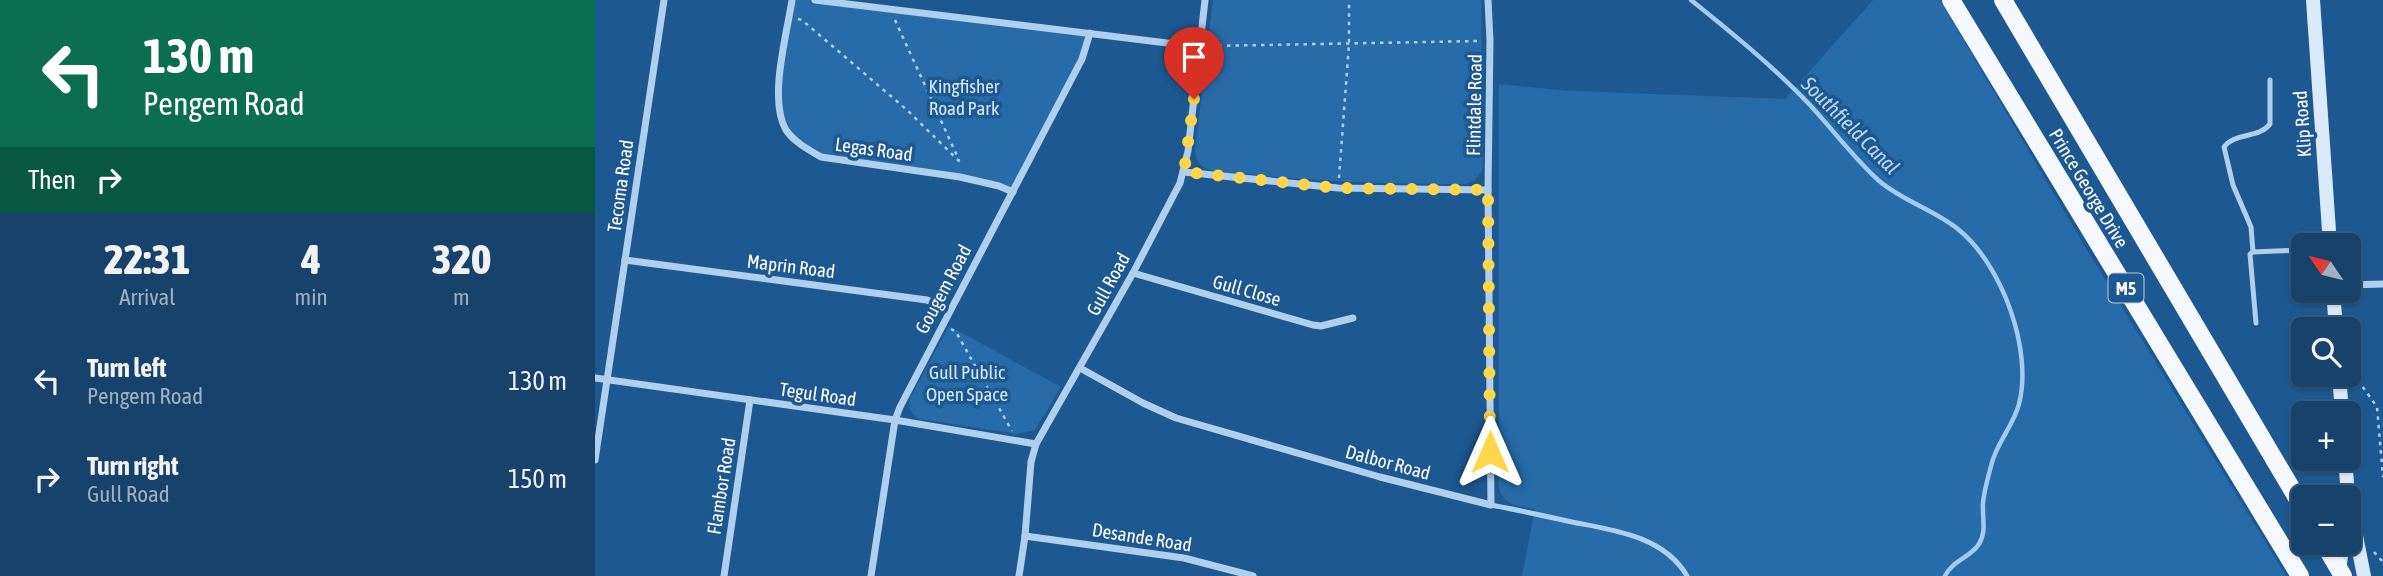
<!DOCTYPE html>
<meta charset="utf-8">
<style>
body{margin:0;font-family:"Asap Condensed",sans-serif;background:#1f4972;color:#f1f3f6;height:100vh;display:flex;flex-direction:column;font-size:26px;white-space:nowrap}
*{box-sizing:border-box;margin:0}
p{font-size:23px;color:#9eb0c2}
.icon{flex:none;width:38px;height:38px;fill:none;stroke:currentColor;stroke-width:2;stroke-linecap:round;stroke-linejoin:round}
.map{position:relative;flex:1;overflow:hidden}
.sheet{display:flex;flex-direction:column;background:#16426c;width:595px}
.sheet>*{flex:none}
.guide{background:#0b6e4f;color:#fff;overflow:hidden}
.needle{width:46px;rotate:305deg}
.buttons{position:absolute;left:1696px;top:233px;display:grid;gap:14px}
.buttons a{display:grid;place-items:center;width:70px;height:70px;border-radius:10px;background:#16426c;box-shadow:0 2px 5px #0004,0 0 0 2px #355b7f;font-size:35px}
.pin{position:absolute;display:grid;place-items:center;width:60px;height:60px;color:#fff;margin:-72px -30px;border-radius:50% 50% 50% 0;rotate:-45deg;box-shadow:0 0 7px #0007}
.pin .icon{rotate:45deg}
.me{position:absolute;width:77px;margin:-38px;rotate:0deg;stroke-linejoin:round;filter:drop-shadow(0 0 5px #0008)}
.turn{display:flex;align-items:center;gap:24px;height:147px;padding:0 28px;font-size:32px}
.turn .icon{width:91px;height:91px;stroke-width:2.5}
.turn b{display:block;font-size:49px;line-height:60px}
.then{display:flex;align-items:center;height:66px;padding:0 28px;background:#0003;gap:14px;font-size:26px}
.eta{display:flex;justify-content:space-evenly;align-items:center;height:119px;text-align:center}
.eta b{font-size:42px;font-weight:800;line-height:49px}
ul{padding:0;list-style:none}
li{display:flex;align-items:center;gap:21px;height:98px;padding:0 28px}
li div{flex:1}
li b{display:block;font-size:26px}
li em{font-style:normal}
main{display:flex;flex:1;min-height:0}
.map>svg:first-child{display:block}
.green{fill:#286ba9}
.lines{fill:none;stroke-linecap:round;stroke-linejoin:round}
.stream{stroke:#a2cbef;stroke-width:4.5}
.path{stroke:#aecfed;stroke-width:2.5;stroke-dasharray:3.5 5;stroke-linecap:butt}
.lane{stroke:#aecfed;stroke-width:5}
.street{stroke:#aecfed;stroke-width:7}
.secondary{stroke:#dbeafa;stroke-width:14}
.primary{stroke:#f5f9ff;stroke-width:18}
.route{stroke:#ffd54a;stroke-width:12;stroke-dasharray:0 21.6}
.labels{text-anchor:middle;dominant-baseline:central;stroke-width:7;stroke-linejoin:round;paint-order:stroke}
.shield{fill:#1e5890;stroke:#bccdde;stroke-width:2}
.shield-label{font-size:18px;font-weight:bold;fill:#fff}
.park-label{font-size:19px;fill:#d4e8fa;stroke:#1e5890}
.street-label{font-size:19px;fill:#fff;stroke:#1e5890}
.water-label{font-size:21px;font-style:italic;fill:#bad9f4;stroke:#1e5890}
</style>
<main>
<section class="sheet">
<div class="guide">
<div class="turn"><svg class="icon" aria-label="left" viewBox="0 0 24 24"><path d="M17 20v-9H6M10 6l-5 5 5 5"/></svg><div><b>130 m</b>Pengem Road</div></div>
<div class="then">Then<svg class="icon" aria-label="right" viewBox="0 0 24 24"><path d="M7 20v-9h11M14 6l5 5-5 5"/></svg></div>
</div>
<div class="eta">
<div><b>22:31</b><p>Arrival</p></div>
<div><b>4</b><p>min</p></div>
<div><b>320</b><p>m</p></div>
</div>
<ul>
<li><svg class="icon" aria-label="left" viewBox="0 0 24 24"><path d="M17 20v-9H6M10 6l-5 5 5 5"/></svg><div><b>Turn left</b><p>Pengem Road</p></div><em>130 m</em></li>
<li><svg class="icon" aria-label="right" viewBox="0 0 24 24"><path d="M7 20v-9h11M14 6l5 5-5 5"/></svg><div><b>Turn right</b><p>Gull Road</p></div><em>150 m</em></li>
</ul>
</section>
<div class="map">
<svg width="1788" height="576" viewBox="0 0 1788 576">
<rect width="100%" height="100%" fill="#1e5890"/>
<!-- green -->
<g class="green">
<polygon points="197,0 220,0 495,33 490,54 418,192 404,186 226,157 191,131 182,95"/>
<path d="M 618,0 L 886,0 L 888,166 C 886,176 880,181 871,184 C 798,184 726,182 653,174 C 641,172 622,174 610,168 C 603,164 601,158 600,150 Z"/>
<path d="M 1278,0 L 1345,0 L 1486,240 L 1691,576 L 927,576 L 940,509 C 922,505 911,507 904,489 L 904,84 L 976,91 L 1190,99 Z"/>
<path d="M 354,326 L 466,387 L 440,430 L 422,434 L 325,419 C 316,415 313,408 315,398 Z"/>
</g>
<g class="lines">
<!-- stream -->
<path class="stream" d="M 1096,0 C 1137,33 1179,67 1215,105 C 1238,130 1258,157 1283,180 C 1307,201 1340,210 1364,230 C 1407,265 1438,350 1424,404 C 1418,427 1401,443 1396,466 C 1393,478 1389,491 1388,503 C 1387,517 1392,531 1384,544 C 1376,557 1357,561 1350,576"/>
<!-- path -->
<g class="path">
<polyline points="203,19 207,20 312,110 365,162"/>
<polyline points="300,20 364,160"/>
<polyline points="615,46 885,41"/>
<polyline points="744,178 754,44 754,0"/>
<polyline points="356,329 361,332 417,431"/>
<polyline points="1758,373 1782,407 1788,477"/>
<polyline points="1779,552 1788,562"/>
</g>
<!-- lane -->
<g class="lane">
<path d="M 1658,252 L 1656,227 L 1638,185 L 1629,147 C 1640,132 1664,139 1675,124 L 1675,80"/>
<polyline points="1661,323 1655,254 1658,252 1708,250"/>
<path d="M 896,505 C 923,510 950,516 977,522 C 1018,530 1069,536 1092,576"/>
</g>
<!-- street -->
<g class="street">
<path d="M 197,0 C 192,34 173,100 191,130 C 199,142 214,150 226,157 L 365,177 L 404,186 L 418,192"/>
<polyline points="220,0 605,47"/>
<polyline points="589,172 743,188 893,190"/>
<polyline points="30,260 332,300 355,310"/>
<polyline points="538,273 718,325 726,326 758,318"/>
<polyline points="1754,285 1788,284"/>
<polyline points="485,368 548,403 581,418 785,477 896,505 893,190 895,41 893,0"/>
<polyline points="0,378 300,420 441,444"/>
<polyline points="0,460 69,0"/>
<polyline points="430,536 589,558 658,576"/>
<polyline points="129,576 155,400"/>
<polyline points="276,576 300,420 305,407 487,59 495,33"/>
<polyline points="424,576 430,536 436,462 441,444 538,273 585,183 593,151 610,0"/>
</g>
<!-- secondary -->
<g class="secondary">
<polyline points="1718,0 1735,245"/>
<polyline points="1738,290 1741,329"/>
<polyline points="1744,374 1747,413"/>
<polyline points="1750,458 1753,495 1769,576"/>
<polyline points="1744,571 1748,542"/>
</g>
<!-- primary -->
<g class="primary">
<polyline points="1356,0 1705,576"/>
<polyline points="1408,0 1708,508"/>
<polyline points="1728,542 1748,576"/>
</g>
</g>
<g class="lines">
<!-- route -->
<polyline class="route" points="599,99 589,172 743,188 893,190 895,452"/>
</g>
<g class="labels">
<!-- shield labels -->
<rect class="shield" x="1513.5" y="273.5" width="35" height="29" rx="5"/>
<g class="shield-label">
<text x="1531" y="288">M5</text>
</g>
<!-- park labels -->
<g class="park-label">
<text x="369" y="86">Kingfisher<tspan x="369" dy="22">Road Park</tspan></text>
<text x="372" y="372">Gull Public<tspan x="372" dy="22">Open Space</tspan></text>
</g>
<!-- street labels -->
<g class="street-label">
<text transform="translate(879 105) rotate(-89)">Flintdale Road</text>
<text transform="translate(1707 124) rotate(-94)">Klip Road</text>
<text transform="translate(279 149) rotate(8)">Legas Road</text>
<text transform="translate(25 186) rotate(-82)">Tecoma Road</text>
<text transform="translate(1494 188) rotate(59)">Prince George Drive</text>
<text transform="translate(196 266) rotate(7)">Maprin Road</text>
<text transform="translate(513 284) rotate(-61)">Gull Road</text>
<text transform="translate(348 289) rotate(-62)">Gougem Road</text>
<text transform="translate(652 290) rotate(16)">Gull Close</text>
<text transform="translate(223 394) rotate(8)">Tegul Road</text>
<text transform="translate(793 462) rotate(15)">Dalbor Road</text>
<text transform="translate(126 486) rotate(-81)">Flambor Road</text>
<text transform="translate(547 537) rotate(9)">Desande Road</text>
</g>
<!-- water labels -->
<g class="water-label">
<text transform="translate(1256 125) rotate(45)">Southfield Canal</text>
</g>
</g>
</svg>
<div class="buttons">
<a><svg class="needle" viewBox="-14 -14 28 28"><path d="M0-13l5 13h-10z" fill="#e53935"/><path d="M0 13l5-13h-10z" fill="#9eb0c2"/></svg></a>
<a><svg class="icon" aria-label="search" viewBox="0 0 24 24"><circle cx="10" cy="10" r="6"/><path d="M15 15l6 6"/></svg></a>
<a>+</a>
<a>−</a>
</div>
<div class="pin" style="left:599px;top:99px;background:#d93025"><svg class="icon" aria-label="arrive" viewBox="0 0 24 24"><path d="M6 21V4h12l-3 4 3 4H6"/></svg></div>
<svg class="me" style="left:895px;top:452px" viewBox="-20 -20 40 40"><path d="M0-17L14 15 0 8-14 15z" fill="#ffd54a" stroke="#fff" stroke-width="4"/></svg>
</div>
</main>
